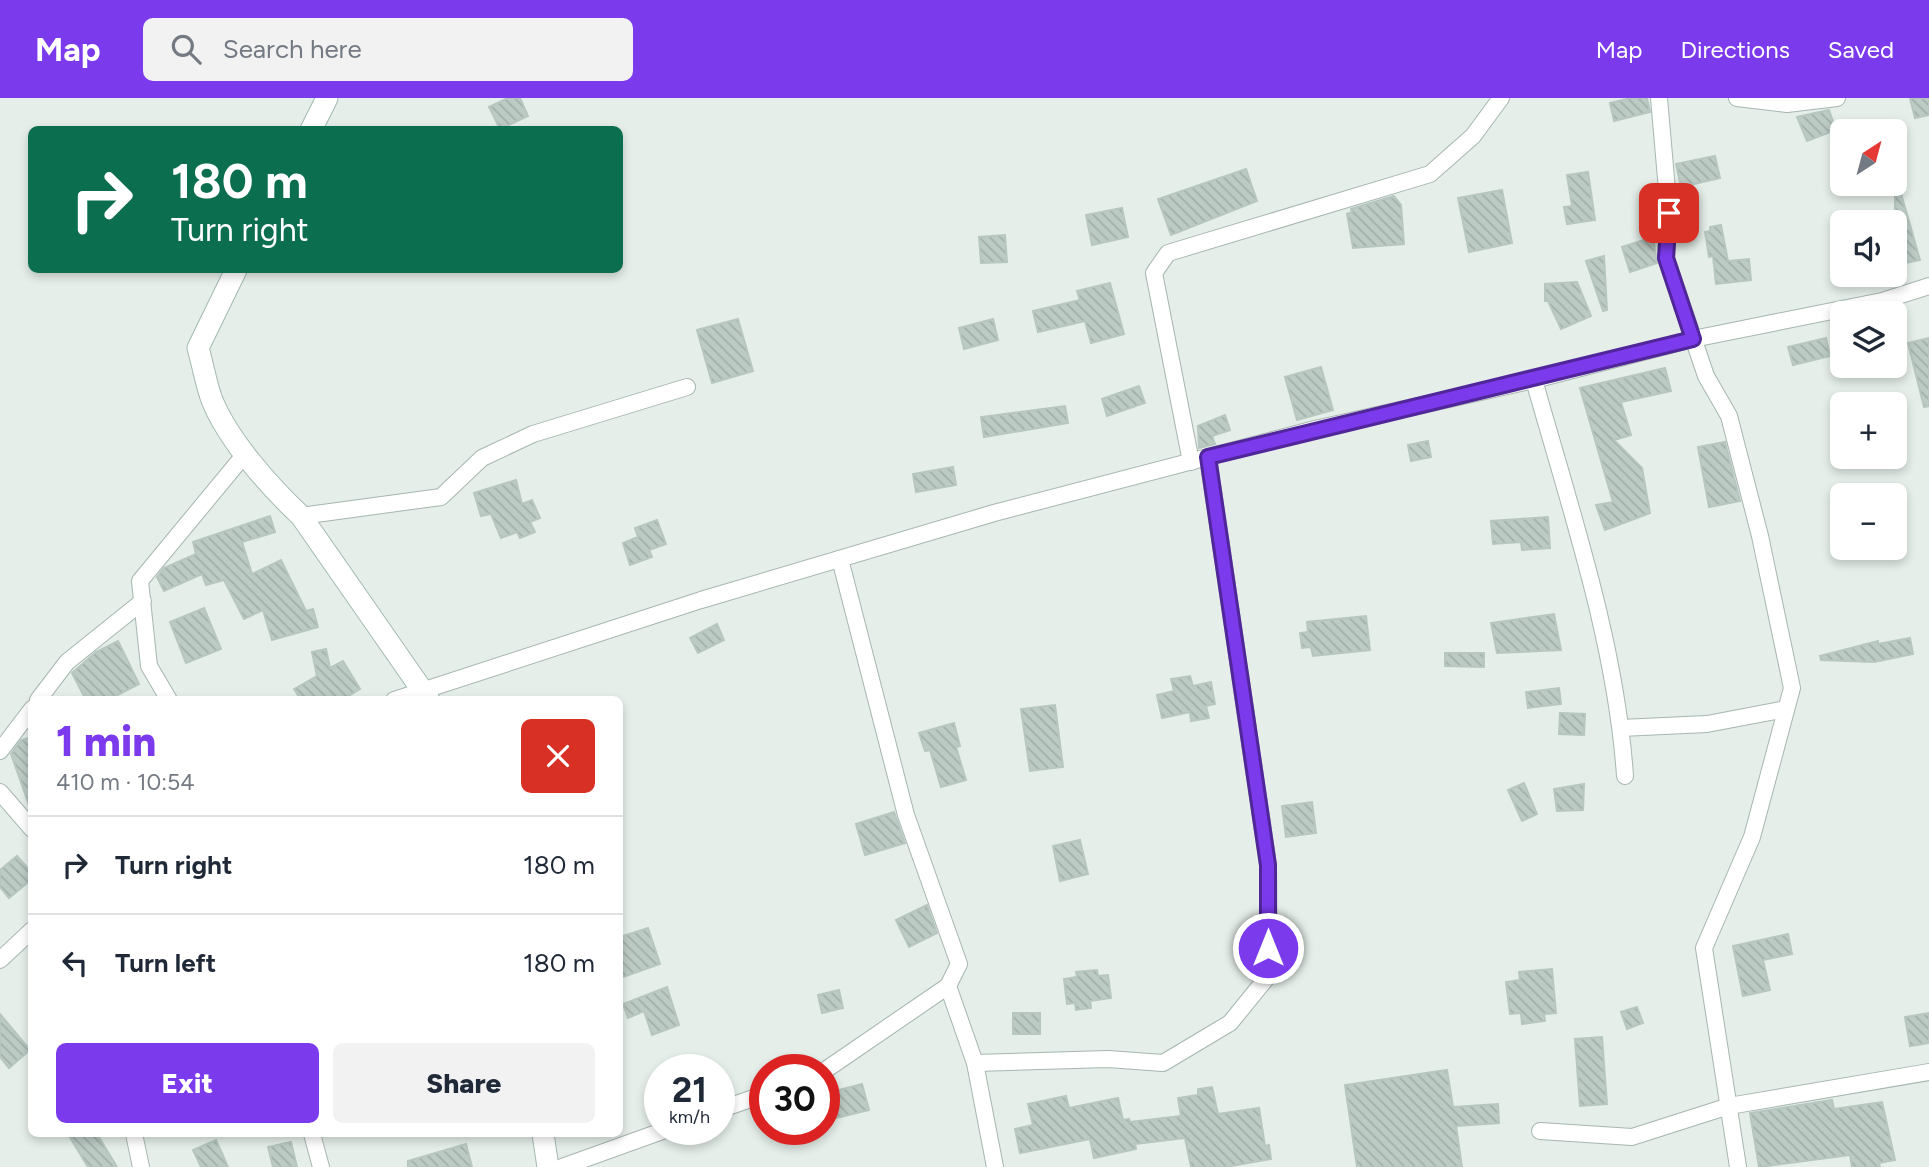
<!DOCTYPE html>
<meta charset="utf-8">
<style>
body{margin:0;font-family:Figtree,sans-serif;background:#f2f2f3;color:#1f2937;height:100vh;display:flex;flex-direction:column;font-size:26px;white-space:nowrap}
*{box-sizing:border-box;margin:0}
p{font-size:23px;color:#747a83}
.icon{flex:none;width:38px;height:38px;fill:none;stroke:currentColor;stroke-width:2;stroke-linecap:round;stroke-linejoin:round}
.map{position:relative;flex:1;overflow:hidden}
.details{position:absolute;left:28px;top:598px;width:595px;height:441px;display:flex;flex-direction:column;background:#fff;border-radius:10px;box-shadow:0 4px 10px #0003}
.details>*{flex:none}
.hud{position:absolute;left:28px;top:28px;width:595px;height:147px;border-radius:10px;box-shadow:0 4px 10px #0003;background:#0b6e4f;color:#fff;overflow:hidden}
.needle{width:46px;rotate:36deg}
.controls{position:absolute;left:1830px;top:21px;display:grid;gap:14px}
.controls a{display:grid;place-items:center;width:77px;height:77px;border-radius:10px;background:#fff;box-shadow:0 4px 10px #0003;font-size:35px}
.speed{position:absolute;left:644px;top:956px;display:flex;gap:14px;font-size:35px;font-weight:700;text-align:center}
.speed>*{display:grid;place-content:center;width:91px;height:91px;border-radius:50%;background:#fff;box-shadow:0 4px 10px #0003;line-height:1}
.speed small{font-size:18px;font-weight:400}
.speed .limit{border:10px solid #d22;background:#fff;color:#111}
.pin{position:absolute;display:grid;place-items:center;width:60px;height:60px;color:#fff;margin:-30px;border-radius:14px;box-shadow:0 4px 10px #0006}
.me{position:absolute;width:77px;margin:-38px;rotate:0deg;stroke-linejoin:round;filter:drop-shadow(0 0 5px #0008)}
.turn{display:flex;align-items:center;gap:24px;height:147px;padding:0 28px;font-size:32px}
.turn .icon{width:91px;height:91px;stroke-width:2.5}
.turn b{display:block;font-size:49px;line-height:60px}
.round{display:grid;place-items:center;flex:none;width:74px;height:74px;border-radius:10px;background:#f2f2f3}
.headline{display:flex;align-items:center;justify-content:space-between;height:119px;padding:0 28px}
h1{font-size:42px;font-weight:800;line-height:52px;color:#7c3aed}
.primary-button{display:flex;gap:14px;margin-top:auto;padding:14px 28px}
.primary-button a{flex:1;height:80px;border-radius:10px;background:#7c3aed;color:#fff;font-size:28px;font-weight:800;line-height:80px;text-align:center}
.primary-button a+a{background:#f2f2f3;color:#1f2937}
ul{padding:0;list-style:none}
li{display:flex;align-items:center;gap:21px;height:98px;padding:0 28px;border-top:2px solid #e0e1e3}
li div{flex:1}
li b{display:block;font-size:26px}
li em{font-style:normal}
header{display:flex;align-items:center;gap:42px;box-sizing:border-box;height:98px;padding:0 35px;background:#7c3aed;color:#fff}
header strong{font-size:33px}
nav{display:flex;gap:38px;margin-inline-start:auto;font-size:24px}
.search{width:490px;height:63px;background:#f2f2f3;display:flex;align-items:center;gap:18px;box-sizing:border-box;padding:0 24px;border-radius:10px;color:#747a83;font-size:26px}
.map>svg:first-child{display:block}
.building{fill:url(#building-back-hatch);stroke:#b7c7c0;stroke-width:2}
.lines{fill:none;stroke-linecap:round;stroke-linejoin:round}
.street-casing{stroke:#a7b6b0;stroke-width:18}
.secondary-casing{stroke:#a3b9b1;stroke-width:23}
.street{stroke:#fff;stroke-width:16}
.secondary{stroke:#fff;stroke-width:21}
.route-casing{stroke:#51269a;stroke-width:18}
.route{stroke:#7c3aed;stroke-width:12}
</style>
<header>
<strong>Map</strong>
<div class="search"><svg class="icon" aria-label="search" viewBox="0 0 24 24"><circle cx="10" cy="10" r="6"/><path d="M15 15l6 6"/></svg>Search here</div>
<nav><a>Map</a><a>Directions</a><a>Saved</a></nav>
</header>
<div class="map">
<svg width="1929" height="1069" viewBox="0 0 1929 1069">
<defs>
<pattern id="building-back-hatch" width="6" height="6" patternUnits="userSpaceOnUse" patternTransform="scale(1.75)"><rect width="6" height="6" fill="#bdcbc5"/><path d="M-1 5l2 2M0 0l6 6M5-1l2 2" fill="none" stroke="#a2afaa"/></pattern>
</defs>
<rect width="100%" height="100%" fill="#e5eee9"/>
<!-- building -->
<g class="building">
<polygon points="508,0 520,0 528,18 500,31 489,9"/>
<polygon points="1631,0 1647,0 1650,14 1614,23 1610,5"/>
<polygon points="1910,0 1929,0 1929,17 1915,20"/>
<polygon points="1829,12 1836,32 1807,43 1797,19"/>
<polygon points="1715,58 1720,80 1681,89 1676,66"/>
<polygon points="1246,71 1257,103 1171,137 1158,101"/>
<polygon points="1588,74 1595,122 1567,126 1564,109 1572,108 1567,77"/>
<polygon points="1502,92 1512,145 1469,154 1458,100"/>
<polygon points="1900,92 1920,162 1895,167 1895,93"/>
<polygon points="1394,98 1401,107 1404,146 1353,150 1347,116 1352,114 1351,111"/>
<polygon points="1122,110 1128,139 1092,147 1086,117"/>
<polygon points="1721,127 1728,163 1749,161 1751,182 1716,186 1713,158 1709,159 1705,134 1710,133 1710,129"/>
<polygon points="1005,137 1007,164 981,165 979,139"/>
<polygon points="1653,139 1657,165 1630,174 1622,149"/>
<polygon points="1604,158 1607,212 1603,213 1586,163"/>
<polygon points="1577,184 1591,218 1561,231 1548,203 1545,203 1545,186"/>
<polygon points="1110,185 1124,236 1091,245 1085,223 1038,234 1033,213 1080,202 1077,193"/>
<polygon points="738,221 753,273 712,285 697,232"/>
<polygon points="993,221 998,242 964,251 959,230"/>
<polygon points="1826,240 1830,258 1793,267 1788,249"/>
<polygon points="1929,240 1929,308 1924,309 1908,245"/>
<polygon points="1321,269 1333,312 1297,322 1285,279"/>
<polygon points="1665,270 1671,293 1621,304 1631,337 1614,342 1642,370 1650,415 1605,432 1596,407 1613,404 1580,290"/>
<polygon points="1139,288 1145,305 1107,318 1102,301"/>
<polygon points="1065,308 1068,325 984,339 981,319"/>
<polygon points="1225,317 1230,332 1212,338 1215,346 1199,350 1198,328"/>
<polygon points="1428,343 1431,359 1411,363 1408,347"/>
<polygon points="1725,344 1740,403 1709,409 1698,349"/>
<polygon points="953,369 956,387 916,394 913,376"/>
<polygon points="516,382 522,406 532,402 540,420 530,424 535,434 520,440 517,434 501,440 491,416 481,418 474,395"/>
<polygon points="270,418 275,434 242,444 252,476 281,462 306,513 313,511 318,529 272,542 263,512 244,521 224,482 206,487 202,476 164,493 157,479 164,470 196,456 193,444"/>
<polygon points="1548,419 1550,450 1522,452 1521,444 1493,446 1491,423"/>
<polygon points="657,422 666,446 649,452 652,459 630,467 623,445 638,439 635,430"/>
<polygon points="204,510 221,551 186,565 170,524"/>
<polygon points="1554,516 1561,552 1497,555 1491,525"/>
<polygon points="1366,518 1370,552 1313,558 1311,549 1302,550 1300,535 1308,534 1307,524"/>
<polygon points="717,526 724,542 698,555 690,540"/>
<polygon points="1910,540 1913,556 1874,564 1821,562 1820,558 1878,543 1878,546"/>
<polygon points="118,543 139,586 108,602 86,602 72,575 96,554"/>
<polygon points="326,551 330,570 343,563 360,591 342,602 301,602 294,591 317,578 312,554"/>
<polygon points="1445,555 1484,555 1484,569 1445,568"/>
<polygon points="1190,578 1193,588 1211,584 1215,606 1206,608 1209,620 1191,623 1190,614 1162,620 1157,597 1174,593 1171,581"/>
<polygon points="1559,590 1561,606 1528,610 1526,594"/>
<polygon points="1055,607 1063,669 1030,673 1021,611"/>
<polygon points="1560,615 1585,616 1584,637 1559,636"/>
<polygon points="954,625 960,648 956,649 966,682 941,689 930,652 925,653 919,635"/>
<polygon points="32,639 32,707 29,707 11,656 21,642"/>
<polygon points="1524,685 1537,716 1522,723 1508,692"/>
<polygon points="1584,686 1583,712 1557,713 1554,691"/>
<polygon points="1312,704 1316,735 1286,739 1282,708"/>
<polygon points="894,714 905,745 865,757 856,726"/>
<polygon points="1080,742 1088,776 1060,783 1053,748"/>
<polygon points="17,758 32,775 32,781 9,800 0,789 0,772"/>
<polygon points="927,807 937,835 909,849 896,822"/>
<polygon points="648,830 660,866 620,880 620,839"/>
<polygon points="1788,836 1792,856 1763,862 1770,892 1743,898 1733,848"/>
<polygon points="1552,871 1556,915 1544,916 1545,923 1522,926 1521,915 1510,916 1506,884 1520,882 1519,874"/>
<polygon points="1097,872 1098,878 1108,877 1111,900 1090,903 1091,910 1076,912 1075,905 1067,906 1064,881 1077,879 1076,874"/>
<polygon points="667,889 679,927 652,937 644,913 628,920 623,906"/>
<polygon points="839,892 843,910 822,915 818,897"/>
<polygon points="1637,909 1643,925 1627,931 1621,914"/>
<rect x="1013" y="915" width="27" height="21"/>
<polygon points="1929,915 1929,945 1910,948 1905,919"/>
<polygon points="0,916 30,952 9,970 0,959"/>
<polygon points="1602,939 1607,1006 1580,1008 1575,941"/>
<polygon points="1447,972 1453,1009 1498,1006 1499,1025 1456,1028 1462,1069 1357,1069 1345,987"/>
<polygon points="862,986 869,1012 836,1020 832,1005 838,1003 835,993"/>
<polygon points="1212,989 1218,1016 1259,1010 1265,1048 1269,1047 1271,1061 1226,1069 1191,1069 1185,1040 1135,1046 1136,1051 1094,1060 1090,1041 1020,1055 1015,1031 1033,1027 1028,1006 1066,998 1069,1010 1118,1000 1123,1022 1129,1021 1130,1024 1181,1018 1178,1000 1198,997 1198,991"/>
<polygon points="1832,1002 1834,1011 1882,1004 1895,1062 1879,1065 1880,1069 1852,1069 1850,1057 1759,1069 1750,1015"/>
<polygon points="68,1036 97,1036 117,1069 88,1069"/>
<polygon points="216,1042 228,1069 201,1069 193,1052"/>
<polygon points="291,1044 297,1069 273,1069 268,1049"/>
<polygon points="466,1046 472,1069 408,1069 408,1063"/>
</g>
<g class="lines">
<!-- street casing -->
<g class="street-casing">
<g id="street">
<polyline points="1659,0 1669,115 1666,160 1706,278 1729,318 1760,438 1792,590 1752,739 1704,850 1738,1069"/>
<polyline points="1737,0 1787,6 1837,0"/>
<path d="M 1534,282 C 1570,410 1616,545 1625,678"/>
<polyline points="1191,364 1154,175 1168,155 1430,76 1473,38 1501,0"/>
<polyline points="301,418 441,399 482,360 533,336 687,289"/>
<polyline points="840,461 906,717 959,866 948,888 975,965 995,1069"/>
<polyline points="38,602 67,564 143,503"/>
<polyline points="169,602 149,568 140,483 245,356"/>
<polyline points="394,602 701,502 994,415 1315,331 1534,282 1693,241 1882,203 1929,188"/>
<polyline points="1621,630 1707,626 1786,611"/>
<polyline points="0,653 32,611"/>
<polyline points="0,694 32,731"/>
<polyline points="0,862 32,832"/>
<polyline points="975,965 1108,961 1163,965 1230,925 1269,877 1268,767 1208,359"/>
<polyline points="824,973 948,888"/>
<polyline points="719,1012 765,996"/>
<polyline points="1540,1033 1632,1039 1729,1008 1929,974"/>
<polyline points="134,1036 141,1069"/>
<polyline points="312,1036 321,1069"/>
<polyline points="562,1069 668,1031"/>
</g>
</g>
<!-- secondary casing -->
<g class="secondary-casing">
<g id="secondary">
<polyline points="311,32 327,0"/>
<path d="M 236,172 L 198,250 C 203,267 206,286 212,302 C 228,342 270,389 301,418 L 429,602"/>
<polyline points="543,1036 548,1069"/>
</g>
</g>
<!-- street -->
<use href="#street" class="street"/>
<!-- secondary -->
<use href="#secondary" class="secondary"/>
</g>
<g class="lines">
<!-- route casing -->
<g class="route-casing">
<polyline id="route" points="1268,850 1268,767 1208,359 1693,241 1666,160 1669,115"/>
</g>
<!-- route -->
<use href="#route" class="route"/>
</g>
</svg>
<div class="controls">
<a><svg class="needle" viewBox="-14 -14 28 28"><path d="M0-13l5 13h-10z" fill="#e53935"/><path d="M0 13l5-13h-10z" fill="#747a83"/></svg></a>
<a><svg class="icon" aria-label="sound" viewBox="0 0 24 24"><path d="M4 9h4l5-4v14l-5-4H4zM17 9q2 3 0 6"/></svg></a>
<a><svg class="icon" aria-label="layers" viewBox="0 0 24 24"><path d="M12 4l9 5-9 5-9-5zM3 14l9 5 9-5"/></svg></a>
<a>+</a>
<a>−</a>
</div>
<div class="speed"><div>21<small>km/h</small></div><div class="limit">30</div></div>
<div class="pin" style="left:1669px;top:115px;background:#d93025"><svg class="icon" aria-label="arrive" viewBox="0 0 24 24"><path d="M6 21V4h12l-3 4 3 4H6"/></svg></div>
<svg class="me" style="left:1268px;top:850px" viewBox="-20 -20 40 40"><circle r="17" fill="#7c3aed" stroke="#fff" stroke-width="3"/><path d="M0-11L8 9 0 5-8 9z" fill="#fff"/></svg>
<div class="hud">
<div class="turn"><svg class="icon" aria-label="right" viewBox="0 0 24 24"><path d="M7 20v-9h11M14 6l5 5-5 5"/></svg><div><b>180 m</b>Turn right</div></div>
</div>
<section class="details">
<div class="headline"><div><h1>1 min</h1><p>410 m · 10:54</p></div><a class="round" style="background:#d93025;color:#fff"><svg class="icon" aria-label="close" viewBox="0 0 24 24"><path d="M6 6l12 12M18 6L6 18"/></svg></a></div>
<ul>
<li><svg class="icon" aria-label="right" viewBox="0 0 24 24"><path d="M7 20v-9h11M14 6l5 5-5 5"/></svg><div><b>Turn right</b></div><em>180 m</em></li>
<li><svg class="icon" aria-label="left" viewBox="0 0 24 24"><path d="M17 20v-9H6M10 6l-5 5 5 5"/></svg><div><b>Turn left</b></div><em>180 m</em></li>
</ul>
<div class="primary-button"><a>Exit</a><a>Share</a></div>
</section>
</div>
